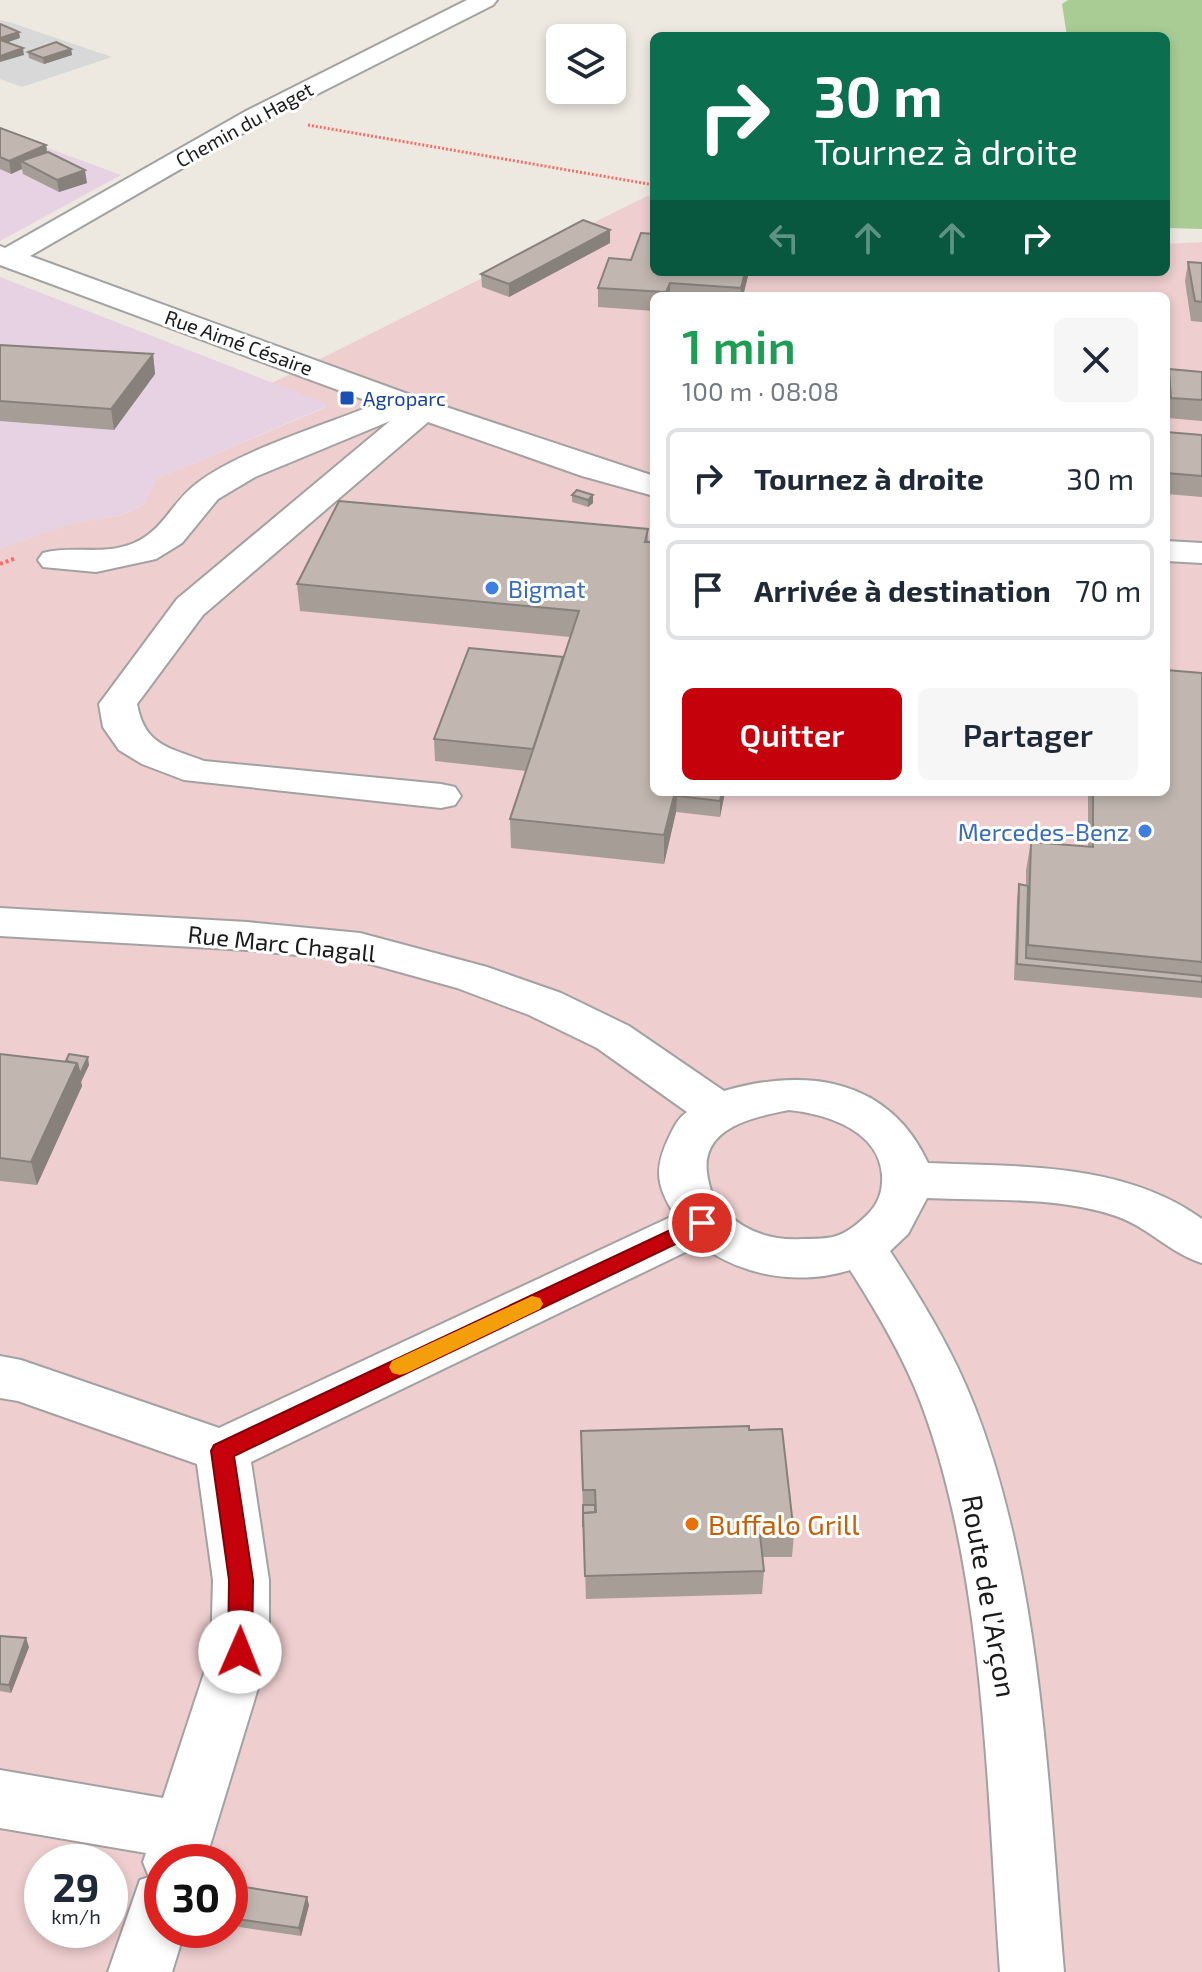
<!DOCTYPE html>
<html lang="fr">
<meta charset="utf-8">
<style>
body{margin:0;font-family:"Exo 2",sans-serif;background:#f6f6f7;color:#1f2937;height:100vh;display:flex;flex-direction:column;font-size:30px;white-space:nowrap}
*{box-sizing:border-box;margin:0}
p{font-size:26px;color:#747a83}
.icon{flex:none;width:44px;height:44px;fill:none;stroke:currentColor;stroke-width:2;stroke-linecap:round;stroke-linejoin:round}
.map{position:relative;flex:1;overflow:hidden}
.panel{position:absolute;left:650px;top:292px;width:520px;height:504px;display:flex;flex-direction:column;background:#fff;border-radius:12px;box-shadow:0 4px 12px #0003}
.panel>*{flex:none}
.banner{position:absolute;left:650px;top:32px;width:520px;height:244px;border-radius:12px;box-shadow:0 4px 12px #0003;background:#0b6e4f;color:#fff;overflow:hidden}
.buttons{position:absolute;left:546px;top:24px;display:grid;gap:16px}
.buttons a{display:grid;place-items:center;width:80px;height:80px;border-radius:12px;background:#fff;box-shadow:0 4px 12px #0003;font-size:40px}
.speed{position:absolute;left:24px;top:1844px;display:flex;gap:16px;font-size:40px;font-weight:700;text-align:center}
.speed>*{display:grid;place-content:center;width:104px;height:104px;border-radius:50%;background:#fff;box-shadow:0 4px 12px #0003;line-height:1}
.speed small{font-size:20px;font-weight:400}
.speed .limit{border:12px solid #d22;background:#fff;color:#111}
.pin{position:absolute;display:grid;place-items:center;width:68px;height:68px;color:#fff;margin:-34px;border:4px solid #fff;border-radius:50%;box-shadow:0 2px 8px #0007}
.me{position:absolute;width:88px;margin:-44px;rotate:1deg;stroke-linejoin:round;filter:drop-shadow(0 0 6px #0008)}
.turn{display:flex;align-items:center;gap:28px;height:168px;padding:0 32px;font-size:36px}
.turn .icon{width:104px;height:104px;stroke-width:2.5}
.turn b{display:block;font-size:56px;line-height:68px}
.lanes{display:flex;align-items:center;height:76px;padding:0 32px;background:#0003;justify-content:center;gap:40px;direction:ltr}
.lanes .off{opacity:.35}
.round{display:grid;place-items:center;flex:none;width:84px;height:84px;border-radius:12px;background:#f6f6f7}
.summary{display:flex;align-items:center;justify-content:space-between;height:136px;padding:0 32px}
h1{font-size:48px;font-weight:600;line-height:60px;color:#1e9e55}
.button{display:flex;gap:16px;margin-top:auto;padding:16px 32px}
.button a{flex:1;height:92px;border-radius:12px;background:#c5010b;color:#fff;font-size:32px;font-weight:600;line-height:92px;text-align:center}
.button a+a{background:#f6f6f7;color:#1f2937}
ul{padding:0;list-style:none}
li{display:flex;align-items:center;gap:24px;height:100px;margin:0 16px 12px;padding:0 16px;border:4px solid #e0e1e3;border-radius:12px}
li div{flex:1}
li b{display:block;font-size:30px}
li em{font-style:normal}
.map>svg:first-child{display:block}
.residential{fill:#d9d8d8}
.commercial{fill:#eececf;fill-rule:evenodd}
.industrial{fill:#e6d2e3}
.forest{fill:#a8cc94}
.lines{fill:none;stroke-linecap:round;stroke-linejoin:round}
.minor-casing{stroke:#a2a2a2;stroke-width:4}
.path-far1{stroke:#f96c65;stroke-width:3;stroke-dasharray:2 2;stroke-linecap:butt}
.path{stroke:#f96c65;stroke-width:4;stroke-dasharray:3 3;stroke-linecap:butt}
.minor{fill:#fff;fill-rule:evenodd}
.wall{fill:#a69d97}
.shaded-wall{fill:#87807b}
.building{fill:#c1b7b0;stroke:#87807b;stroke-width:2}
.route{fill:#c5010b;stroke:#800107;stroke-width:2}
.slow{fill:#f59e0b}
.transit-dot{fill:#1a4fb4;stroke:#fff;stroke-width:3}
.shop-dot{fill:#3f7fe0;stroke:#fff;stroke-width:3}
.food-dot{fill:#e8710a;stroke:#fff;stroke-width:3}
.labels{text-anchor:middle;dominant-baseline:central;stroke-width:6;stroke-linejoin:round;paint-order:stroke}
.far-street-label{font-size:20px;fill:#1b1b1b;stroke:#fff}
.far-transit-label{font-size:20px;fill:#164399;stroke:#fff;text-anchor:start}
.shop-label{font-size:24px;fill:#366cbe;stroke:#fff;text-anchor:start}
.street-label{font-size:24px;fill:#1b1b1b;stroke:#fff}
.near-food-label{font-size:28px;fill:#c56008;stroke:#fff;text-anchor:start}
.near-street-label{font-size:28px;fill:#1b1b1b;stroke:#fff}
</style>
<div class="map">
<svg width="1202" height="1972" viewBox="0 0 1202 1972">
<rect width="100%" height="100%" fill="#ede8e0"/>
<!-- residential -->
<polygon class="residential" points="0,20 9,22 112,57 22,87 0,79"/>
<!-- commercial -->
<path class="commercial" d="M 647,196 L 654,197 L 654,272 L 1166,272 L 1166,244 L 1202,242 L 1202,1972 L 0,1972 L 0,548 L 73,523 L 123,515 L 144,504 L 156,479 L 322,409 L 329,405 L 272,383 ZM 654,296 L 1166,296 L 1166,792 L 654,792 ZM 42,1862 L 110,1862 L 110,1930 L 42,1930 ZM 162,1862 L 230,1862 L 230,1930 L 162,1930 Z"/>
<!-- industrial -->
<g class="industrial">
<polygon points="0,128 15,136 121,175 0,241"/>
<polygon points="0,277 330,405 156,479 144,504 122,515 73,523 0,548"/>
</g>
<!-- forest -->
<polygon class="forest" points="1068,0 1202,0 1202,229 1166,228 1166,36 1067,36 1062,4"/>
<g class="lines">
<!-- minor casing -->
<g class="minor-casing">
<g id="minor">
<path d="M 467,0 L 497,0 L 493,5 L 264,121 L 30,256 L 416,397 L 654,476 L 654,496 L 582,476 L 428,422 L 203,615 L 137,704 C 145,746 168,747 204,761 L 441,784 L 455,787 L 461,796 L 455,805 L 441,808 L 184,780 L 142,764 L 119,750 L 103,727 L 99,704 L 105,696 L 177,599 L 390,421 L 255,477 L 218,499 L 182,543 L 156,559 L 96,572 L 43,567 L 38,560 L 43,553 C 73,545 104,556 134,543 C 163,531 172,502 196,484 C 238,451 325,425 376,404 L 0,265 L 0,246 L 5,248 L 246,111 Z"/>
<polygon points="1166,541 1202,543 1202,563 1166,561"/>
<path d="M 0,908 L 247,922 L 360,933 L 487,967 L 561,993 L 629,1026 L 724,1091 C 806,1067 889,1078 928,1163 C 1020,1167 1123,1162 1202,1219 L 1202,1263 C 1170,1253 1148,1227 1116,1216 C 1058,1196 988,1201 927,1198 L 908,1234 L 890,1251 C 922,1300 953,1351 974,1405 C 1042,1578 1048,1789 1064,1972 L 1000,1972 C 987,1792 985,1573 921,1403 C 903,1356 877,1312 850,1270 C 799,1286 742,1276 700,1245 L 251,1462 L 269,1580 L 269,1652 L 205,1862 L 162,1862 L 162,1930 L 185,1930 L 172,1972 L 108,1972 L 140,1880 L 149,1877 L 143,1862 L 146,1853 L 0,1828 L 0,1770 L 163,1798 L 211,1652 L 213,1580 L 197,1464 L 18,1401 L 0,1398 L 0,1356 L 21,1360 L 219,1428 L 675,1215 C 656,1186 654,1168 669,1137 C 674,1127 678,1118 687,1112 L 597,1048 L 529,1015 L 457,988 L 360,961 L 247,950 L 0,936 ZM 789,1110 C 826,1114 879,1130 882,1175 C 883,1190 879,1203 868,1214 C 859,1223 846,1234 833,1237 C 823,1239 812,1239 802,1239 C 772,1241 746,1232 724,1211 C 713,1201 709,1187 707,1173 C 701,1127 754,1117 789,1110 Z"/>
</g>
</g>
<!-- path-far1 -->
<polyline class="path-far1" points="308,125 654,185"/>
<!-- path -->
<polyline class="path" points="0,564 16,558"/>
<!-- minor -->
<use href="#minor" class="minor"/>
</g>
<!-- wall -->
<g class="wall">
<polygon points="71,49 72,55 44,64 29,58 28,52"/>
<polygon points="0,128 46,145 47,152 87,183 59,192 23,174 22,169 11,174 0,169"/>
<polygon points="610,243 509,297 482,287 481,274"/>
<polygon points="1188,262 1202,263 1202,322 1191,321 1185,281"/>
<polygon points="654,272 749,272 743,296 654,296 654,311 598,307 598,288"/>
<polygon points="0,345 153,354 155,374 114,430 0,421"/>
<polygon points="1169,369 1202,372 1202,421 1167,418 1166,387"/>
<polygon points="1166,432 1202,435 1202,497 1166,494"/>
<polygon points="577,490 593,503 588,507 572,502 572,495"/>
<polygon points="648,529 654,792 725,792 720,817 676,812 664,864 511,848 510,819 526,771 435,761 434,739 563,657 570,637 300,611 297,584"/>
<polygon points="1202,673 1202,998 1014,980 1017,900 1019,884 1026,885 1026,870 1031,842 1088,847 1088,792 1166,792"/>
<polygon points="0,1054 89,1065 81,1082 82,1086 37,1185 0,1181"/>
<polygon points="749,1430 794,1534 792,1557 763,1557 764,1571 762,1594 586,1599 581,1454"/>
<polygon points="0,1636 29,1647 11,1693 0,1691"/>
<polygon points="309,1905 301,1936 239,1927 237,1919"/>
</g>
<!-- shaded-wall -->
<g class="shaded-wall">
<polygon points="19,32 20,38 0,45 0,38"/>
<polygon points="23,48 24,55 0,62 0,56"/>
<polygon points="71,49 72,55 44,64 43,58"/>
<polygon points="46,145 48,158 21,161 22,169 11,174 9,161"/>
<polygon points="85,170 87,183 59,192 57,180"/>
<polygon points="610,230 610,243 509,297 509,284"/>
<polygon points="745,272 749,272 743,296 740,296 741,288"/>
<polygon points="670,283 670,296 666,296 666,292"/>
<polygon points="153,354 155,374 114,430 111,409"/>
<polygon points="593,495 593,503 588,507 588,500"/>
<polygon points="675,792 681,792 677,796 676,812 664,864 664,835"/>
<polygon points="722,792 725,792 720,817 720,801"/>
<polygon points="88,1057 89,1065 81,1082 82,1086 37,1185 31,1162 77,1063"/>
<polygon points="26,1638 29,1647 11,1693 9,1685"/>
<polygon points="307,1897 309,1905 301,1936 299,1928"/>
</g>
<!-- building -->
<g class="building">
<polygon points="0,24 19,32 0,38"/>
<polygon points="0,40 23,48 0,56"/>
<polygon points="56,42 71,49 43,58 28,52"/>
<polygon points="0,128 46,145 9,161 0,157"/>
<polygon points="48,152 85,170 57,180 21,161"/>
<polygon points="583,220 610,230 509,284 481,274"/>
<polygon points="641,233 654,234 654,272 745,272 741,288 670,283 666,292 598,288 609,258 631,260"/>
<polygon points="1188,262 1202,263 1202,302 1195,301"/>
<polygon points="0,345 153,354 111,409 0,401"/>
<polygon points="1169,369 1202,372 1202,400 1171,398"/>
<polygon points="1166,432 1202,435 1202,476 1166,473"/>
<polygon points="577,490 593,495 588,500 572,495"/>
<polygon points="339,501 648,529 645,542 654,542 654,792 675,792 664,835 510,819 579,611 297,584"/>
<polygon points="469,648 563,657 533,749 434,739"/>
<polygon points="1166,670 1202,673 1202,962 1028,945 1031,842 1093,847 1093,792 1166,792"/>
<polygon points="678,792 722,792 720,801 677,796"/>
<polygon points="1019,884 1028,886 1026,958 1202,976 1202,982 1017,964"/>
<polygon points="0,1054 77,1063 31,1162 0,1158"/>
<polygon points="69,1054 88,1057 80,1074 77,1063 66,1061"/>
<polygon points="749,1426 749,1430 782,1429 794,1534 760,1535 764,1571 585,1576 583,1513 596,1512 595,1490 583,1490 581,1431"/>
<polygon points="583,1505 595,1505 595,1512 583,1513 583,1527"/>
<polygon points="0,1636 26,1638 9,1685 0,1684"/>
<polygon points="245,1887 307,1897 299,1928 237,1919"/>
</g>
<!-- route -->
<polygon class="route" points="702,1215 709,1217 712,1223 709,1228 234,1456 253,1580 252,1652 248,1660 240,1663 231,1660 228,1652 229,1580 211,1451 214,1445"/>
<!-- slow -->
<polygon class="slow" points="532,1296 540,1298 543,1304 540,1309 407,1373 400,1375 392,1373 389,1367 392,1361"/>
<!-- markers -->
<rect class="transit-dot" x="339" y="390" width="16" height="16" rx="4"/>
<g class="shop-dot">
<circle cx="492" cy="588" r="8"/>
<circle cx="1145" cy="831" r="8"/>
</g>
<circle class="food-dot" cx="692" cy="1524" r="8"/>
<g class="labels">
<!-- far-street labels -->
<g class="far-street-label">
<text transform="translate(244 124) rotate(-29)">Chemin du Haget</text>
<text transform="translate(239 342) rotate(20)">Rue Aimé Césaire</text>
</g>
<!-- far-transit labels -->
<g class="far-transit-label">
<text x="363" y="398">Agroparc</text>
</g>
<!-- shop labels -->
<g class="shop-label">
<text x="508" y="588">Bigmat</text>
<text x="1129" y="831" text-anchor="end">Mercedes-Benz</text>
</g>
<!-- street labels -->
<g class="street-label">
<text transform="translate(282 943) rotate(6)">Rue Marc Chagall</text>
</g>
<!-- near-food labels -->
<g class="near-food-label">
<text x="708" y="1524">Buffalo Grill</text>
</g>
<!-- near-street labels -->
<g class="near-street-label">
<text transform="translate(990 1596) rotate(80)">Route de l’Arçon</text>
</g>
</g>
</svg>
<div class="buttons">
<a><svg class="icon" aria-label="layers" viewBox="0 0 24 24"><path d="M12 4l9 5-9 5-9-5zM3 14l9 5 9-5"/></svg></a>
</div>
<div class="speed"><div>29<small>km/h</small></div><div class="limit">30</div></div>
<div class="pin" style="left:702px;top:1223px;background:#d93025"><svg class="icon" aria-label="arrive" viewBox="0 0 24 24"><path d="M6 21V4h12l-3 4 3 4H6"/></svg></div>
<svg class="me" style="left:240px;top:1652px" viewBox="-20 -20 40 40"><circle r="19" fill="#fff"/><path d="M0-13L10 11 0 6-10 11z" fill="#c5010b"/></svg>
<div class="banner">
<div class="turn"><svg class="icon" aria-label="right" viewBox="0 0 24 24"><path d="M7 20v-9h11M14 6l5 5-5 5"/></svg><div><b>30 m</b>Tournez à droite</div></div>
<div class="lanes"><svg class="icon off" aria-label="left" viewBox="0 0 24 24"><path d="M17 20v-9H6M10 6l-5 5 5 5"/></svg><svg class="icon off" aria-label="ahead" viewBox="0 0 24 24"><path d="M12 20V5M6 11l6-6 6 6"/></svg><svg class="icon off" aria-label="ahead" viewBox="0 0 24 24"><path d="M12 20V5M6 11l6-6 6 6"/></svg><svg class="icon" aria-label="right" viewBox="0 0 24 24"><path d="M7 20v-9h11M14 6l5 5-5 5"/></svg></div>
</div>
<section class="panel">
<div class="summary"><div><h1>1 min</h1><p>100 m · 08:08</p></div><a class="round"><svg class="icon" aria-label="close" viewBox="0 0 24 24"><path d="M6 6l12 12M18 6L6 18"/></svg></a></div>
<ul>
<li><svg class="icon" aria-label="right" viewBox="0 0 24 24"><path d="M7 20v-9h11M14 6l5 5-5 5"/></svg><div><b>Tournez à droite</b></div><em>30 m</em></li>
<li><svg class="icon" aria-label="arrive" viewBox="0 0 24 24"><path d="M6 21V4h12l-3 4 3 4H6"/></svg><div><b>Arrivée à destination</b></div><em>70 m</em></li>
</ul>
<div class="button"><a>Quitter</a><a>Partager</a></div>
</section>
</div>
